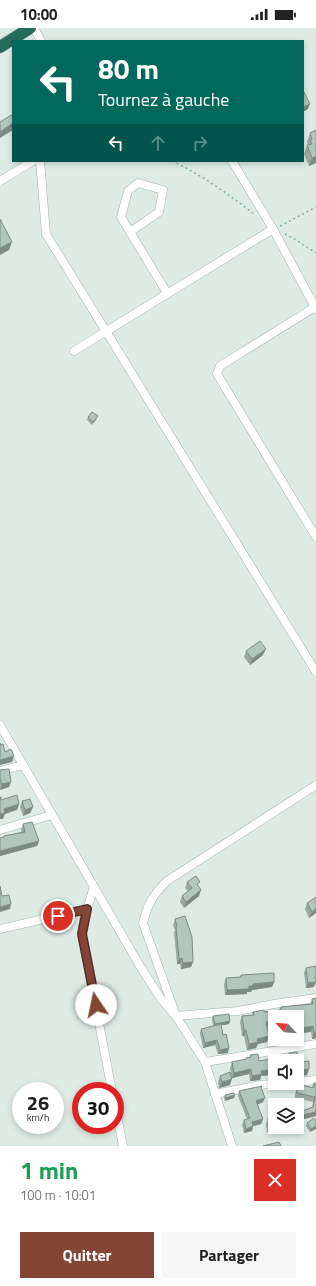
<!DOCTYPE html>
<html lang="fr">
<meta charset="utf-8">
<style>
body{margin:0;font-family:"Titillium Web",sans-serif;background:#f6f6f6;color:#222;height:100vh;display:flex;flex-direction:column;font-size:15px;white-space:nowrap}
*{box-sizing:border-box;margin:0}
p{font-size:13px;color:#767676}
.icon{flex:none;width:22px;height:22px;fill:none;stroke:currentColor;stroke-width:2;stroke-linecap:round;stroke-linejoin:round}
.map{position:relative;height:1118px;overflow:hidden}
.sheet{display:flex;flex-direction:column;background:#fff;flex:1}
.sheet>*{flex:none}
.banner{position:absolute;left:12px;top:12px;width:292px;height:122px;border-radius:0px;box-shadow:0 2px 6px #0003;background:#00695c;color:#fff;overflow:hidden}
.needle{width:26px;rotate:296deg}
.tools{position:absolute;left:268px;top:982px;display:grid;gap:8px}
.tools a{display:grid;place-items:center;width:36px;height:36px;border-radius:0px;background:#fff;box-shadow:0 2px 6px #0003;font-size:20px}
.speed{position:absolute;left:12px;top:1054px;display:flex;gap:8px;font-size:20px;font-weight:700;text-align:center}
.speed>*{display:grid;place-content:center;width:52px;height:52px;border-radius:50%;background:#fff;box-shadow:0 2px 6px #0003;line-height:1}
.speed small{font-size:10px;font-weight:400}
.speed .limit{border:6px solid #d22;background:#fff;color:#111}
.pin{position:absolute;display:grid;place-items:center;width:34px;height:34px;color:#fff;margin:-17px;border:2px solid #fff;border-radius:50%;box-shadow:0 1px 4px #0007}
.me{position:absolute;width:44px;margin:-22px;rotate:349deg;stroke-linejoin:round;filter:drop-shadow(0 0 3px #0008)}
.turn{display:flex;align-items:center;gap:14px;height:84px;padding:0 20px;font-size:18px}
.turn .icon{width:52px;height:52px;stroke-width:2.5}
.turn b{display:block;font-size:28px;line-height:34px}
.lanes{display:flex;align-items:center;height:38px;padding:0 20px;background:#0003;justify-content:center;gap:20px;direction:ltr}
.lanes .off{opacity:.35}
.round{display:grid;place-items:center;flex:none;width:42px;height:42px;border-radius:0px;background:#f6f6f6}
.head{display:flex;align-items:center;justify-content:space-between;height:68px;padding:0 20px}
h1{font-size:24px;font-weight:700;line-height:30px;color:#1e9e55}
.primary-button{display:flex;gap:8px;margin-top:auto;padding:8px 20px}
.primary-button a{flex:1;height:46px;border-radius:0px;background:#854534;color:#fff;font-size:16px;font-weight:700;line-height:46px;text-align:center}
.primary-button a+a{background:#f6f6f6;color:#222}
.status{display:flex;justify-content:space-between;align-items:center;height:28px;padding:0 20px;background:#fff;direction:ltr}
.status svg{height:11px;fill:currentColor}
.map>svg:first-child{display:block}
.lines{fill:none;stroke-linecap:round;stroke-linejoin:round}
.street-casing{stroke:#a1b3ac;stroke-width:9}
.highway-casing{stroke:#bcc5c2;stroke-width:13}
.path{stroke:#7bb29f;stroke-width:1.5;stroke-dasharray:2 3;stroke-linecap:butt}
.street{stroke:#fff;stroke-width:8}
.highway{stroke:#276b5b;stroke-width:12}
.wall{fill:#9aaaa3}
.shaded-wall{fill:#7d8b85}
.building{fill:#b3c6be;stroke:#7d8b85}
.route-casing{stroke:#562d22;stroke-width:10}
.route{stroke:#854534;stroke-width:7}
</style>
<div class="status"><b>10:00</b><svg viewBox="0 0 49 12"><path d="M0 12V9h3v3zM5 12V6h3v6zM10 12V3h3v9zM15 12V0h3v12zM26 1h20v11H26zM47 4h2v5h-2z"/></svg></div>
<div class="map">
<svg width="316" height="1118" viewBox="0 0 316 1118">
<rect width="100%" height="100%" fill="#deebe5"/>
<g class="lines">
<!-- street casing -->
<g class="street-casing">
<g id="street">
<polyline points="34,0 41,13"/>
<polyline points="40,133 46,206 316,644"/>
<polyline points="232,133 273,201 316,281"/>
<polyline points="0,153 33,133"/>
<polyline points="130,204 159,184 163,162 138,155 128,163 121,189 167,265"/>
<polyline points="315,279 220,338 217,346 316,509"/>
<polyline points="74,323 273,201"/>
<polyline points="0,697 140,938 161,971 176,988 205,1034 232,1118"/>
<polyline points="0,743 23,737"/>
<path d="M 316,757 L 167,853 C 153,867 148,875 143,895 L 176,988 L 238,983 L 274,976 L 316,970"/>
<polyline points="0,802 52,787"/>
<polyline points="94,859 84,890 82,906 112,1063"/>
<polyline points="0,901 87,881"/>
<polyline points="205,1034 316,1016"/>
<polyline points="297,1054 316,1052"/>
<polyline points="215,1066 260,1057 285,1055"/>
<polyline points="115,1077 123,1118"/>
</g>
</g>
<!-- highway casing -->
<g class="highway-casing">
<polyline id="highway" points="0,19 30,0"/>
</g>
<!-- path -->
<g class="path">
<path d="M 172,133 C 202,147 228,166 254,186"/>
<polyline points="280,198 316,179"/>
<polyline points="285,206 293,210 316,225"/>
</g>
<!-- street -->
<use href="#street" class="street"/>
<!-- highway -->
<use href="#highway" class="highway"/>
</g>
<!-- wall -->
<g class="wall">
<polygon points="316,102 316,135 309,138 304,126 307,117 308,117 307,114 310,105"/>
<polygon points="88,389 97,391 92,397 87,392"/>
<polygon points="246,623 263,627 250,637 244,629"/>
<polygon points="0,742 9,759 0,762"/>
<polygon points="22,773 33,779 30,785 23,788 20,779"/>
<polygon points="23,796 39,813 37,818 0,828 0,810 3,810 4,808 21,804 21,802"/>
<polygon points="187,854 198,858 199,868 184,880 180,874 182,868 188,863 185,860"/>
<polygon points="316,869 316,885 309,890 305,881 307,875"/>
<polygon points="175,891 193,934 191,939 181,941 180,936 177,936 174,904 175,902 173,897"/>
<polygon points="306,940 314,959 306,960 304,945"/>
<polygon points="241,947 274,954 272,959 252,962 251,964 247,964 247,966 225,967 224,956 226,950 240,949"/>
<polygon points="316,970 316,1010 312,1011 311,1004 297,989 275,989 275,998 267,999 269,1008 267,1014 258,1016 256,1020 247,1022 244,1008 242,1008 240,994 242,988 252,987 253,984 279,982 281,979 310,976 312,971"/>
<polygon points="213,988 230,993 229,996 221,997 223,1007 228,1025 218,1026 215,1017 203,1020 200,1005 201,1001 213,998 212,991"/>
<polygon points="289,1025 298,1032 297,1035 297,1033 288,1033 288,1028"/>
<polygon points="250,1027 259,1033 278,1030 275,1050 272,1051 271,1047 261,1048 260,1052 250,1053 249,1046 232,1050 230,1040 232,1034 245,1032 246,1030 250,1029"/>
<polygon points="301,1034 309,1041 307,1047 299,1048 299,1040"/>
<polygon points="220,1048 230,1057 219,1060 218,1054"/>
<polygon points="314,1055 316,1088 300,1092 299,1089 300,1084 312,1079 313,1074 295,1070 295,1066 297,1061 312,1059"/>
<polygon points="261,1060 263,1074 257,1077 263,1091 261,1096 253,1098 252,1103 244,1105 242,1097 244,1092 247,1091 238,1068 239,1063"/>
<polygon points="225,1067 234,1070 225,1073 224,1070"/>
<polygon points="268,1090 275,1099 277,1099 276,1103 267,1104 266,1096"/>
<polygon points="316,1093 316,1101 310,1104 306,1098 307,1095"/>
</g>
<!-- shaded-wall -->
<g class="shaded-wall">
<polygon points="310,76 308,81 303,84 303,79"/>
<polygon points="13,95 13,102 0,110 0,104"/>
<polygon points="316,128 316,135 309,138 312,130"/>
<polygon points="12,214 9,222 0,227 0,220"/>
<polygon points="266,621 263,627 250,637 252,631"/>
<polygon points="14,728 12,734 0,737 0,732"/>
<polygon points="11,754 9,759 0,762 2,756"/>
<polygon points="19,776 17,782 5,786 3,791 0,791 0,786 4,781"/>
<polygon points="33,779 30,785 23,788 25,782"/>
<polygon points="39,813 37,818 0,828 0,823"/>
<polygon points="201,862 199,868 184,880 186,874"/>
<polygon points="11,876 10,881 0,884 0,879"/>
<polygon points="316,880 316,885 309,890 312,884"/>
<polygon points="182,930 180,936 177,936 179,931"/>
<polygon points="193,934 191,939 181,941 183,935"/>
<polygon points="274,954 272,959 252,962 251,964 247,964 247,966 225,967 227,962 249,958 253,956"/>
<polygon points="316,954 314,959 306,960 308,955"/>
<polygon points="230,993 229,996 213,999 215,996"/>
<polygon points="275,993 275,998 264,999 266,994"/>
<polygon points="313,998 311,1004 297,1006 297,1001"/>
<polygon points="244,1002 246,1002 244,1008 242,1008"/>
<polygon points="314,1005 316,1005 316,1010 312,1011"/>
<polygon points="269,1008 267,1014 258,1016 256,1020 247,1022 249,1016 257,1011"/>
<polygon points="217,1012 215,1017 203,1020 205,1015"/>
<polygon points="229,1020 228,1025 218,1026 220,1022"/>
<polygon points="251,1041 249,1046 232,1050 234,1045"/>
<polygon points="273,1041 271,1047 261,1048 260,1052 250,1053 252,1048 261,1043"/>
<polygon points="309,1041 307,1047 299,1048 301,1042"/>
<polygon points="274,1045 275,1045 275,1050 272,1051"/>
<polygon points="232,1051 230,1057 219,1060 222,1054"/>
<polygon points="235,1067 234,1070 225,1073 226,1070"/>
<polygon points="265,1070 263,1074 254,1078 256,1073"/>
<polygon points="316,1084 316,1088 300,1092 302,1087"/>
<polygon points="263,1091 261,1096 251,1099 252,1094"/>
<polygon points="275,1097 275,1099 277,1099 276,1103 267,1104 270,1098"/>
<polygon points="253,1098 252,1103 244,1105 246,1101"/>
<polygon points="316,1098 316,1101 310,1104 311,1101"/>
</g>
<!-- building -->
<g class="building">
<polygon points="303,64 304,64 310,76 303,79"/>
<polygon points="13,86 13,95 0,104 0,94"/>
<polygon points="316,102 316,128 312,130 307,117 312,116 310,112 312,111 310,105"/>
<polygon points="0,191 12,214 0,220"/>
<polygon points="92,384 98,388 93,394 88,389"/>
<polygon points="260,613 266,621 252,631 246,623"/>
<polygon points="0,715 1,717 3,716 5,724 11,721 14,728 0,732"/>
<polygon points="9,741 11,754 2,756 0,751 0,742"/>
<polygon points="17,767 19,776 4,781 5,785 0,786 0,769 1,769 1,772"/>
<polygon points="30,771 33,779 25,782 22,773"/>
<polygon points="32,794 39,813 0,823 0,810 4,809 4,808 25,804 23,796"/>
<polygon points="196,848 200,854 197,856 201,862 186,874 182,868 192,860 187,854"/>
<polygon points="0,858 2,868 9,867 11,876 0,879"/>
<polygon points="316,869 316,880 312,884 307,875"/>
<polygon points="185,888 192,909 193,934 183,935 182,930 179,931 176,899 177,898 175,891"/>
<polygon points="316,938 316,949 315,949 316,954 308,955 306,940"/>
<polygon points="274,945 274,954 253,956 253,958 249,958 249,961 227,962 226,950 241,949 241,947"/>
<polygon points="316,970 316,1005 314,1005 313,998 297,1001 297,989 275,989 275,993 266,994 269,1008 257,1011 258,1014 249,1016 246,1002 244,1002 242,988 254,987 253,984 264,982 264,984 281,982 281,979 313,976 312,971"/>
<polygon points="229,986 230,993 215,996 213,988"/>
<polygon points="221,996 223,1007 226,1006 229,1020 220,1022 217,1012 205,1015 201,1001"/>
<polygon points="297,1024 298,1032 290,1033 289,1025"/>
<polygon points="258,1026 259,1033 278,1030 279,1033 275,1033 275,1045 274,1045 273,1041 261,1043 262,1046 252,1048 251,1041 234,1045 232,1034 246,1031 246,1030 251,1029 250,1027"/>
<polygon points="309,1033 309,1041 301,1042 301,1034"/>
<polygon points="230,1044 232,1051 222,1054 220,1048"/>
<polygon points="314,1055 316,1055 316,1084 302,1087 300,1084 313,1079 315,1069 297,1065 297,1061 300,1059 301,1057 314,1060"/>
<polygon points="262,1058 261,1059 265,1070 256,1073 263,1091 252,1094 253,1098 246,1101 244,1092 250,1090 239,1063"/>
<polygon points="234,1065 235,1067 226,1070 225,1067"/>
<polygon points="275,1089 275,1097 270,1098 268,1090"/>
<polygon points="314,1090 316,1093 316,1098 311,1101 307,1095"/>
<polygon points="279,1114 281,1118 263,1118"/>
</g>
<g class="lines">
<!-- route casing -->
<g class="route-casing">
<polyline id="route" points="58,888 87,881 82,906 96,977"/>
</g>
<!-- route -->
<use href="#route" class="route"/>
</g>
</svg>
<div class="tools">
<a><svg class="needle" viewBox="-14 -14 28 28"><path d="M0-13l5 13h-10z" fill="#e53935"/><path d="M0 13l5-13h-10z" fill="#767676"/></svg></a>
<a><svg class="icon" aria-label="sound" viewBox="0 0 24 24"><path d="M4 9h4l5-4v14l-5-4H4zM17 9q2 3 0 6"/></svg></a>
<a><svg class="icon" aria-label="layers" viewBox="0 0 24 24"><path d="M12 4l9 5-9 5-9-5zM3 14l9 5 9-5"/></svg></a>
</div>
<div class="speed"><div>26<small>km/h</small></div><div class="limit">30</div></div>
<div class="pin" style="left:58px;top:888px;background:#d93025"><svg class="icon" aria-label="arrive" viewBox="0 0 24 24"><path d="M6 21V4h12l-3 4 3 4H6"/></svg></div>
<svg class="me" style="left:96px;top:977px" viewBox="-20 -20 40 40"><circle r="19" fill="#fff"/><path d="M0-13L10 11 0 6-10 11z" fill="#854534"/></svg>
<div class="banner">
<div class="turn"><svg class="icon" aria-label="left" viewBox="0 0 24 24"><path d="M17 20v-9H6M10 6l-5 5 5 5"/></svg><div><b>80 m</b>Tournez à gauche</div></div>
<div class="lanes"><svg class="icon" aria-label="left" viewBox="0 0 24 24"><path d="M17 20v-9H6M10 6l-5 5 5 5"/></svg><svg class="icon off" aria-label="ahead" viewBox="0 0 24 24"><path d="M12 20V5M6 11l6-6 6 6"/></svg><svg class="icon off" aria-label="right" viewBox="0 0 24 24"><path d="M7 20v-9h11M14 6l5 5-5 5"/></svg></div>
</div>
</div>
<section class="sheet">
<div class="head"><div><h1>1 min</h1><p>100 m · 10:01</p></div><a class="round" style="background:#d93025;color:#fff"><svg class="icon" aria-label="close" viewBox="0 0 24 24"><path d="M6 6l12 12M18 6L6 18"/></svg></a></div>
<div class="primary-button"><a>Quitter</a><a>Partager</a></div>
</section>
